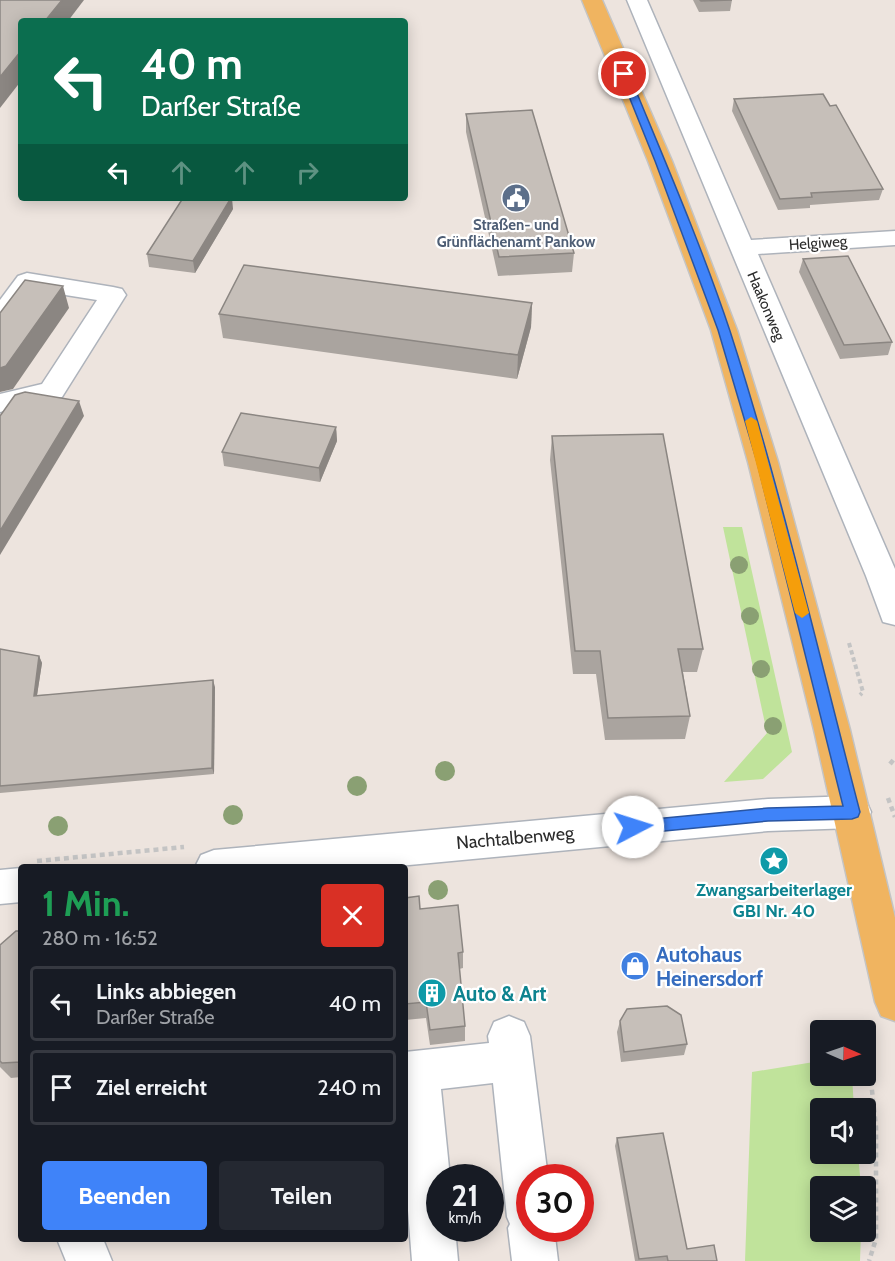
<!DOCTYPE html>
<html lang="de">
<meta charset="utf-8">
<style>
body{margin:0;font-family:Cabin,sans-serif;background:#242831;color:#f1f3f6;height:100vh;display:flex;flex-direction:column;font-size:22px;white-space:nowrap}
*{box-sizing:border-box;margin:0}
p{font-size:20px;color:#9ea1a6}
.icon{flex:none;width:33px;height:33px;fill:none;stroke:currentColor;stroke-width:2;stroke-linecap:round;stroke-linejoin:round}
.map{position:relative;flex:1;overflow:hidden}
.panel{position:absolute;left:18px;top:864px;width:390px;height:378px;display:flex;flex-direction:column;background:#171b24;border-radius:6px;box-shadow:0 3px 15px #0003}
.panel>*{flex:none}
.top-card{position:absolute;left:18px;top:18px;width:390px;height:183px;border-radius:6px;box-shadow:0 3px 15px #0003;background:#0b6e4f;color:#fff;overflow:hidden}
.needle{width:39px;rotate:92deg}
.buttons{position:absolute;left:810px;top:1020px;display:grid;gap:12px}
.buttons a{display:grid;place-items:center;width:66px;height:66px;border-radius:6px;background:#171b24;box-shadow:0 3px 15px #0003;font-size:30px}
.speed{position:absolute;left:426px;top:1164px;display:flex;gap:12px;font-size:30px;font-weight:700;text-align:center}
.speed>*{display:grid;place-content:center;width:78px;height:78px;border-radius:50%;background:#171b24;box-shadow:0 3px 15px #0003;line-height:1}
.speed small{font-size:15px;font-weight:400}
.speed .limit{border:9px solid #d22;background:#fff;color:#111}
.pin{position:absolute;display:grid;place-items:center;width:51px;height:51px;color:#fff;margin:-26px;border:3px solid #fff;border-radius:50%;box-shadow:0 2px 6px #0007}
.me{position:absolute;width:66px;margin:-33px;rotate:85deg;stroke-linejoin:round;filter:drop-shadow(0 0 4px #0008)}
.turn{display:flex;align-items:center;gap:21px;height:126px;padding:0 24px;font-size:27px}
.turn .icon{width:78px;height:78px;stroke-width:2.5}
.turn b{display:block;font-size:42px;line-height:51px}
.lanes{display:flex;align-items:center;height:57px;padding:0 24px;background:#0003;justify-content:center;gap:30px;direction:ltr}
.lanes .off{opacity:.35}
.round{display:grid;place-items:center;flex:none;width:63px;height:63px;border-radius:6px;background:#242831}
.headline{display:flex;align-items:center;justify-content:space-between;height:102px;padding:0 24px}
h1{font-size:36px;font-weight:700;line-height:45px;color:#1e9e55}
.primary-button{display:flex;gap:12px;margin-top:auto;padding:12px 24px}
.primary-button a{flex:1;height:69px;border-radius:6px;background:#3f83f9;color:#fff;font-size:24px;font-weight:700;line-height:69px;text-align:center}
.primary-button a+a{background:#242831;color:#f1f3f6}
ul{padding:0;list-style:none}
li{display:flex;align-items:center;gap:18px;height:75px;margin:0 12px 9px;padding:0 12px;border:3px solid #363941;border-radius:6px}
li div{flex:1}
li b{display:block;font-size:22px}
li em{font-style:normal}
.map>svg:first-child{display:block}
.green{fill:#c0e39b}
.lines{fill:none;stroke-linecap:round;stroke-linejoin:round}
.minor-casing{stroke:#aeb3bb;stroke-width:3}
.major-casing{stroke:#c4c4c4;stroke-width:3}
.path-far1{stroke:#c4c4c4;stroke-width:4;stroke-dasharray:4.5 3;stroke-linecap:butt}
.path{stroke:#c4c4c4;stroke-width:4.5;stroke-dasharray:5 4;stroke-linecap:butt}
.minor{fill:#fff;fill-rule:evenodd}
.major{fill:#f0b460;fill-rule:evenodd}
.tree{fill:#8aa073}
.wall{fill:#aaa49f}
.shaded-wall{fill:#8b8682}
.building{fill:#c6bfb9;stroke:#8b8682;stroke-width:1.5}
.route{fill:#3f83f9;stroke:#2955a2;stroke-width:1.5}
.slow{fill:#f59e0b}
.labels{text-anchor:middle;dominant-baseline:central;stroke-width:4.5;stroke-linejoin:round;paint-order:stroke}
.far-service-label{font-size:15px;font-weight:bold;fill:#4e5e75;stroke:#fff}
.far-street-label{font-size:15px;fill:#2b2b2b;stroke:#fff}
.street-label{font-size:18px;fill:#2b2b2b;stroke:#fff}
.culture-label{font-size:18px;font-weight:bold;fill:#0d838f;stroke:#fff}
.near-shop-label{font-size:21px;font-weight:bold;fill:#366cbe;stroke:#fff;text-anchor:start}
.near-culture-label{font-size:21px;font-weight:bold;fill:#0d838f;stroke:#fff;text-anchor:start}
</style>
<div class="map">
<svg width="895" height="1261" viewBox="0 0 895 1261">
<rect width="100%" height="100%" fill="#ede4de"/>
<!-- green -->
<g class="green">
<polygon points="723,527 742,527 792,752 763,779 724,782 767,733"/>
<polygon points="820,1061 820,1076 852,1076 854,1108 820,1108 820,1154 858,1154 861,1186 820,1186 820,1232 861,1232 860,1261 745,1261 752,1072"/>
</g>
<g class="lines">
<!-- minor casing -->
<g class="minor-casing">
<g id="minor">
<polygon points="627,0 647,0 751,240 895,231 895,245 758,254 895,569 895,625 883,622 866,576"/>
<polygon points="27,273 113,287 122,289 126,295 62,397 0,412 0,394 42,384 97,300 34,290 9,324 0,326 0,300 18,276"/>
<polygon points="853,796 866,801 871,812 866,823 853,828 768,831 388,867 195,867 201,855 214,850 768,799"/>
<polygon points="21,868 21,902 0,904 0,870"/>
<polygon points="509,1016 524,1022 530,1036 548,1178 530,1178 530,1228 554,1228 558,1261 512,1261 508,1228 510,1224 507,1217 493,1083 441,1089 450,1178 440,1178 440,1228 455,1228 458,1261 412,1261 405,1173 405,1052 489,1043 488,1036 494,1022"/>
<polygon points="57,1239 103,1239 112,1261 66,1261"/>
</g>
</g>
<!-- major casing -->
<g class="major-casing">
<polygon id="major" points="582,0 602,0 672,161 737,330 778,462 850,730 895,918 895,1021 881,1016 875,1002 814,730 748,462 711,330 648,161"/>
</g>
<!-- path-far1 -->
<polyline class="path-far1" points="849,643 863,692 860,695"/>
<!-- path -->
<g class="path">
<polyline points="890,764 895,758"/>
<polyline points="888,798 895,817"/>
<polyline points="37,861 184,847"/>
<polyline points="866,1036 876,1127 876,1239 869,1261"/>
</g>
<!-- minor -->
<use href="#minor" class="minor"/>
<!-- major -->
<use href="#major" class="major"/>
</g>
<!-- trees -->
<g class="tree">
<circle cx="739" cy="565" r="9"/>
<circle cx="750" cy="616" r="9"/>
<circle cx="761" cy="669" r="9"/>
<circle cx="773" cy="726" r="9"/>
<circle cx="445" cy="771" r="10"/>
<circle cx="357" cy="786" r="10"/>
<circle cx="233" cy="815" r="10"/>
<circle cx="58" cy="826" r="10"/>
<circle cx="438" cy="890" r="10"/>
</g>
<!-- wall -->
<g class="wall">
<polygon points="693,0 732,0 730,11 699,12"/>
<polygon points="734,99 830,106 883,189 879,200 810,205 810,208 778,210 732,111"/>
<polygon points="466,114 574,253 572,272 498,276 466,132"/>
<polygon points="233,209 195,273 149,267 147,254"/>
<polygon points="803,259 892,342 888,355 840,359 799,272"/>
<polygon points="532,303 531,327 517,379 223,338 219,314"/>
<polygon points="336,427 337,441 320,482 224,466 222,452"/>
<polygon points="552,436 703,649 697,672 683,672 690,716 685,739 605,740 596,674 573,674 550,460"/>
<polygon points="0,649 39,656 42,663 37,695 215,687 214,774 0,793"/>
<polygon points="405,898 420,909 463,952 463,968 459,969 465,1026 465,1041 430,1045 426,1018 405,1020"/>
<polygon points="21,931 21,1077 11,1078 0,1067 0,945"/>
<polygon points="620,1021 687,1044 684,1055 621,1062 617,1032"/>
<polygon points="617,1138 687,1249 717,1261 635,1261 615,1146"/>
</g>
<!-- shaded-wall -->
<g class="shaded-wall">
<polygon points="62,0 84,0 68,21 45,21"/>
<polygon points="21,51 21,81 0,108 0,77"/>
<polygon points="231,198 232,198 233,209 195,273 193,261"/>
<polygon points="63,286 69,308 13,389 0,392 0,368"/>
<polygon points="532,303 531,327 517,379 518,355"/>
<polygon points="79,401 84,416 0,555 0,531"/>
<polygon points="336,427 337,441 320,482 319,468"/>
<polygon points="39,656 42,663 36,702 34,696"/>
<polygon points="213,680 215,687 214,774 212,768"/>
</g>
<!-- building -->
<g class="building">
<polygon points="0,0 62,0 45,21 21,21 21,51 0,77"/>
<polygon points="700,0 732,0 701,1"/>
<polygon points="823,94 830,106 836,105 883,189 811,193 812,197 780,199 734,99"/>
<polygon points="532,110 574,253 499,257 466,114"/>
<polygon points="183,198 231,198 193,261 147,254"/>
<polygon points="848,256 892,342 844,345 803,259"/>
<polygon points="244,265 532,303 518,355 219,314"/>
<polygon points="25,280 63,286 6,366 0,368 0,313"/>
<polygon points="25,392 79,401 0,531 0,416 15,395"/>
<polygon points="241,413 336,427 319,468 222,452"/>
<polygon points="663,434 703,649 678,649 690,716 608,718 600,651 575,651 552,436"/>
<polygon points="0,649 39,656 34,696 213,680 212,768 0,786"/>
<polygon points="419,896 420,909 458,905 463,952 458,953 465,1026 430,1030 426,1002 405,1004 405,898"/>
<polygon points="16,931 21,931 21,1062 2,1063 0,1061 0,945"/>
<polygon points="667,1006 681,1015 687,1044 624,1052 620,1021 627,1009"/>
<polygon points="663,1133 687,1249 714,1245 717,1261 668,1261 667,1256 639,1259 617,1138"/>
</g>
<!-- route -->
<path class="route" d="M 624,72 L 629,74 C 664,159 701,244 730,331 C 781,489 818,652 860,812 L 858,817 L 852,819 L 768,821 L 633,834 L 627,832 L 625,827 L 627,823 L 633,821 L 768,808 L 843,806 L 757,462 L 718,330 L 655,161 L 620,74 Z"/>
<!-- slow -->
<polygon class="slow" points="751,417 757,421 809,613 802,618 795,613 745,421"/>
<!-- icons -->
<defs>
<g id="civic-disc" transform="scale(1.5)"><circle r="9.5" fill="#5c6f8a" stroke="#fff"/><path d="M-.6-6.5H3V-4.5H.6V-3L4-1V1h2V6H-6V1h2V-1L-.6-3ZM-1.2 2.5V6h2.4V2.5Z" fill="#fff"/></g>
<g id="sight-disc" transform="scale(1.5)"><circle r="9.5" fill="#0f9aa8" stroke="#fff"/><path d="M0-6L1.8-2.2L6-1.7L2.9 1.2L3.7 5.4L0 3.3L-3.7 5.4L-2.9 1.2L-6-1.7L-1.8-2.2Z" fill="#fff"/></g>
<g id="shop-disc" transform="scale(1.5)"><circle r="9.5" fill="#3f7fe0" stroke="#fff"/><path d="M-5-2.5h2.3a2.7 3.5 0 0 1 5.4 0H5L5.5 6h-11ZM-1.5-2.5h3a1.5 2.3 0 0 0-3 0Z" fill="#fff"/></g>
<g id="building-disc" transform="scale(1.5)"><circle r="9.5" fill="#0f9aa8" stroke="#fff"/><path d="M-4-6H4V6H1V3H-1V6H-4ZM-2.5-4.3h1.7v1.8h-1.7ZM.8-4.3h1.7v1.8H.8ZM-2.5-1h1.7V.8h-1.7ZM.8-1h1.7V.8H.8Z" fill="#fff"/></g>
</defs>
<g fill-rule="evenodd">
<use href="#civic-disc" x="516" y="198"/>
<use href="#sight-disc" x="774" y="861"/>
<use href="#shop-disc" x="635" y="966"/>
<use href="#building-disc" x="432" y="993"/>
</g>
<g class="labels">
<!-- far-service labels -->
<g class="far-service-label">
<text x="516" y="225">Straßen- und<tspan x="516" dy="17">Grünflächenamt Pankow</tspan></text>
</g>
<!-- far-street labels -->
<g class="far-street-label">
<text transform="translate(818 243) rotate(-4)">Helgiweg</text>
<text transform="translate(766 306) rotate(67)">Haakonweg</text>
</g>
<!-- street labels -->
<g class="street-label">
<text transform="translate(515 838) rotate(-5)">Nachtalbenweg</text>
</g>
<!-- culture labels -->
<g class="culture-label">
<text x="774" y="890">Zwangsarbeiterlager<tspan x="774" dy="21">GBI Nr. 40</tspan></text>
</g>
<!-- near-shop labels -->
<g class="near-shop-label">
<text x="656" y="954">Autohaus<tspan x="656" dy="24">Heinersdorf</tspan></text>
</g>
<!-- near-culture labels -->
<g class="near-culture-label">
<text x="453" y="993">Auto &amp; Art</text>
</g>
</g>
</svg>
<div class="buttons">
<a><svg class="needle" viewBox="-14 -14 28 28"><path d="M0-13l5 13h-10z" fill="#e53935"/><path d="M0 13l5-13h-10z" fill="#9ea1a6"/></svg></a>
<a><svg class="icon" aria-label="sound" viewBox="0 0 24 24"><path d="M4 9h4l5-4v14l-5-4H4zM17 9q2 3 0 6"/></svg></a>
<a><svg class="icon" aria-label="layers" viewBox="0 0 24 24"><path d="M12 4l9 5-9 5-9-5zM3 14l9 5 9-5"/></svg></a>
</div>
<div class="speed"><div>21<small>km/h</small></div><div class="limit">30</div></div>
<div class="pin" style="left:624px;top:74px;background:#d93025"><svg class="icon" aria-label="arrive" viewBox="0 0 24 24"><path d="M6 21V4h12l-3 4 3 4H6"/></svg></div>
<svg class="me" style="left:633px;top:827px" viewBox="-20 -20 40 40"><circle r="19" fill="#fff"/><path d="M0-13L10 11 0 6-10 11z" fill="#3f83f9"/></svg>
<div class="top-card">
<div class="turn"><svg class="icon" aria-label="left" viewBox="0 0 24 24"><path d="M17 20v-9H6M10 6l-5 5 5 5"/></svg><div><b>40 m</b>Darßer Straße</div></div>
<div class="lanes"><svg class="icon" aria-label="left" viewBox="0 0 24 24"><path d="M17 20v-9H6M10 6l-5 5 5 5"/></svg><svg class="icon off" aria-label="ahead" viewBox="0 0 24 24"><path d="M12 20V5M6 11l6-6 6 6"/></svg><svg class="icon off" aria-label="ahead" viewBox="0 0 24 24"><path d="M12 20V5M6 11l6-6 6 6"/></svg><svg class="icon off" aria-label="right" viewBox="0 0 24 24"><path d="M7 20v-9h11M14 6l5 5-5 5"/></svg></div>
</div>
<section class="panel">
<div class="headline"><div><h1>1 Min.</h1><p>280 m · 16:52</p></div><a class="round" style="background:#d93025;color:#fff"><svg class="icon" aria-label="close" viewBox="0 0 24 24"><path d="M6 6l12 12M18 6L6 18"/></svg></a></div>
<ul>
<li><svg class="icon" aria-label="left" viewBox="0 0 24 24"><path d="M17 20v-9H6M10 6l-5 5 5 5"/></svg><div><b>Links abbiegen</b><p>Darßer Straße</p></div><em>40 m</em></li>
<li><svg class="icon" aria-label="arrive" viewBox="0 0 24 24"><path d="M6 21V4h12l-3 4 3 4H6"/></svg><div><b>Ziel erreicht</b></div><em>240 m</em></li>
</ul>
<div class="primary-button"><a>Beenden</a><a>Teilen</a></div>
</section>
</div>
